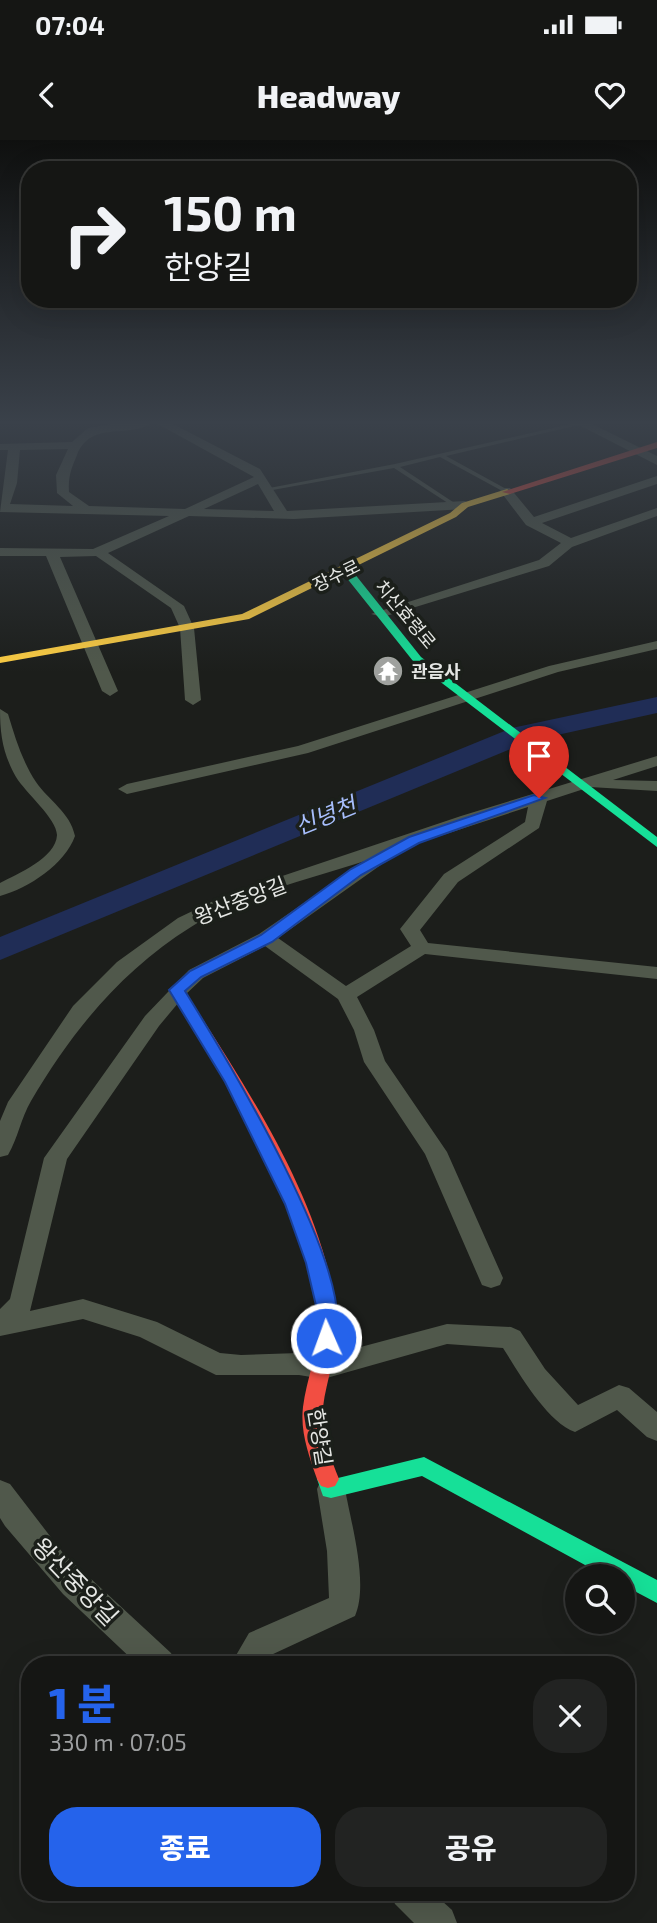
<!DOCTYPE html>
<html lang="ko">
<meta charset="utf-8">
<style>
body{margin:0;font-family:"Exo 2","Noto Sans KR",sans-serif;background:#222322;color:#f1f3f6;height:100vh;display:flex;flex-direction:column;font-size:26px;white-space:nowrap}
*{box-sizing:border-box;margin:0}
p{font-size:23px;color:#9d9fa0}
.icon{flex:none;width:38px;height:38px;fill:none;stroke:currentColor;stroke-width:2;stroke-linecap:round;stroke-linejoin:round}
.map{position:relative;flex:1;overflow:hidden}
.sheet{position:absolute;left:21px;top:1516px;width:614px;height:245px;display:flex;flex-direction:column;background:#151614;border-radius:28px;box-shadow:0 7px 28px #0002,0 0 0 2px #343534}
.sheet>*{flex:none}
.hud{position:absolute;left:21px;top:21px;width:616px;height:147px;border-radius:28px;box-shadow:0 7px 28px #0002,0 0 0 2px #343534;background:#151614;color:#f1f3f6;overflow:hidden}
.tools{position:absolute;left:565px;top:1424px;display:grid;gap:14px}
.tools a{display:grid;place-items:center;width:70px;height:70px;border-radius:50%;background:#151614;box-shadow:0 7px 28px #0002,0 0 0 2px #343534;font-size:35px}
.pin{position:absolute;display:grid;place-items:center;width:60px;height:60px;color:#fff;margin:-72px -30px;border-radius:50% 50% 50% 0;rotate:-45deg;box-shadow:0 0 7px #0007}
.pin .icon{rotate:45deg}
.me{position:absolute;width:77px;margin:-38px;rotate:358deg;stroke-linejoin:round;filter:drop-shadow(0 0 5px #0008)}
.turn{display:flex;align-items:center;gap:24px;height:147px;padding:0 28px;font-size:32px}
.turn .icon{width:91px;height:91px;stroke-width:2.5}
.turn b{display:block;font-size:49px;line-height:60px}
.round{display:grid;place-items:center;flex:none;width:74px;height:74px;border-radius:28px;background:#222322}
.summary{display:flex;align-items:center;justify-content:space-between;height:119px;padding:0 28px}
h1{font-size:42px;font-weight:800;line-height:52px;color:#2563eb}
.button{display:flex;gap:14px;margin-top:auto;padding:14px 28px}
.button a{flex:1;height:80px;border-radius:28px;background:#2563eb;color:#fff;font-size:28px;font-weight:800;line-height:80px;text-align:center}
.button a+a{background:#222322;color:#f1f3f6}
.status{display:flex;justify-content:space-between;align-items:center;height:49px;padding:0 35px;background:#151614;direction:ltr}
.status svg{height:19px;fill:currentColor}
header{display:flex;justify-content:space-between;align-items:center;height:91px;padding:0 28px;background:#151614;font-size:32px;font-weight:800}
.map>svg:first-child{display:block}
.lines{fill:none;stroke-linecap:round;stroke-linejoin:round}
.river{fill:#202d56;fill-rule:evenodd}
.lane{fill:#50584b;fill-rule:evenodd}
.street{fill:#50584b;fill-rule:evenodd}
.fast{fill:#16e098;fill-rule:evenodd}
.slow{fill:#ffcf43;fill-rule:evenodd}
.jam{fill:#f24e42;fill-rule:evenodd}
.route{fill:#2563eb;stroke:#184099;stroke-width:2}
.labels{text-anchor:middle;dominant-baseline:central;stroke-width:7;stroke-linejoin:round;paint-order:stroke}
.far-street-label{font-size:18px;fill:#e5e7e4;stroke:#1b1f1a}
.far-poi-label{font-size:18px;font-weight:bold;fill:#e5e7e4;stroke:#1b1f1a;text-anchor:start}
.street-label{font-size:21px;fill:#e5e7e4;stroke:#1b1f1a}
.water-label{font-size:23px;font-style:italic;fill:#a7befc;stroke:#1b1f1a}
.near-street-label{font-size:24px;fill:#e5e7e4;stroke:#1b1f1a}
</style>
<div class="status"><b>07:04</b><svg viewBox="0 0 49 12"><path d="M0 12V9h3v3zM5 12V6h3v6zM10 12V3h3v9zM15 12V0h3v12zM26 1h20v11H26zM47 4h2v5h-2z"/></svg></div>
<header><svg class="icon" aria-label="back" viewBox="0 0 24 24"><path d="M15 5l-7 7 7 7"/></svg>Headway<svg class="icon" aria-label="heart" viewBox="0 0 24 24"><path d="M12 20l-8-8c-3-5 5-10 8-4 3-6 11-1 8 4z"/></svg></header>
<div class="map">
<svg width="657" height="1783" viewBox="0 0 657 1783">
<rect width="100%" height="100%" fill="#1c1e1b"/>
<g class="lines">
<!-- river -->
<polygon class="river" points="657,557 657,573 530,601 0,820 0,797 512,588"/>
<!-- lane -->
<polygon class="lane" points="575,283 583,284 446,316 508,350 509,351 506,353 440,317 400,327 456,364 456,366 454,367 394,328 267,351 264,349 395,324"/>
<!-- street -->
<g class="street">
<path d="M 117,283 L 152,283 C 127,299 91,280 77,315 C 71,329 68,337 69,352 L 89,366 L 185,369 L 254,337 L 156,283 L 171,283 L 260,329 L 287,371 L 465,361 L 471,365 L 465,369 L 294,379 L 189,376 L 108,413 L 184,466 L 194,488 L 201,560 L 193,565 L 185,560 L 180,488 L 171,468 L 96,416 L 60,417 L 118,551 L 110,556 L 102,551 L 46,416 L 0,416 L 0,408 L 93,409 L 169,376 L 0,372 L 8,310 L 0,310 L 0,304 L 72,302 L 88,288 ZM 68,309 L 56,335 L 57,353 L 73,366 L 10,364 L 17,343 L 20,310 ZM 258,344 L 274,371 L 204,369 Z"/>
<polygon points="575,283 590,283 657,316 657,325"/>
<polygon points="657,336 657,344 542,383 571,398 657,368 657,376 572,407 549,426 383,477 371,474 539,420 561,403 526,385 500,351 502,348 510,348 534,377"/>
<polygon points="657,501 657,509 558,532 308,613 127,654 118,649 127,644 298,606 549,526"/>
<path d="M 0,569 L 8,574 C 15,597 22,621 36,642 C 49,661 70,672 75,696 C 65,724 29,748 0,756 L 0,743 C 17,734 56,718 57,695 C 57,679 25,652 16,637 C 3,614 0,595 0,569 Z"/>
<path d="M 657,616 L 657,626 L 613,640 L 657,641 L 657,651 L 590,647 L 547,661 L 539,688 L 458,742 L 420,790 L 428,803 L 657,827 L 657,839 L 425,814 L 357,857 L 374,890 L 385,921 L 447,1012 L 503,1138 L 500,1145 L 491,1148 L 482,1145 L 425,1014 L 364,922 L 354,890 L 338,859 L 265,806 L 203,838 L 184,856 L 159,886 L 67,1019 L 30,1171 L 83,1159 L 157,1182 L 220,1213 L 241,1215 L 299,1213 L 323,1217 L 447,1184 L 511,1187 L 520,1191 L 545,1229 L 578,1265 L 619,1245 L 629,1248 L 657,1272 L 657,1301 L 647,1297 L 617,1270 L 575,1292 C 547,1282 519,1233 503,1208 L 447,1204 L 323,1239 L 299,1235 L 216,1235 L 140,1197 L 83,1179 L 0,1196 L 0,1169 L 10,1159 L 44,1018 L 145,876 L 189,830 L 259,794 L 365,721 C 307,740 242,754 191,787 C 122,830 72,891 31,961 C 21,978 18,998 8,1015 L 0,1017 L 0,981 L 8,962 L 73,866 L 117,822 L 178,778 L 226,755 L 461,676 ZM 528,667 L 525,682 L 444,734 L 400,789 L 411,806 L 346,846 L 278,798 L 385,722 L 376,717 Z"/>
<path d="M 331,1336 L 341,1340 L 345,1349 C 351,1383 369,1444 355,1476 L 271,1515 L 265,1524 L 231,1524 L 249,1493 L 329,1458 L 327,1411 L 317,1349 L 321,1340 Z"/>
<polygon points="0,1340 10,1344 63,1413 171,1513 176,1524 137,1524 63,1454 5,1386 0,1378"/>
<polygon points="390,1752 432,1752 452,1770 457,1783 414,1783 395,1764"/>
</g>
<!-- fast -->
<g class="fast">
<polygon points="342,428 350,428 421,517 657,697 657,707 413,521 342,432"/>
<polygon points="424,1317 657,1440 657,1463 623,1445 623,1437 607,1437 422,1336 331,1358 323,1356 317,1339 321,1332 328,1330 335,1332 338,1338"/>
</g>
<!-- slow -->
<polygon class="slow" points="507,349 512,352 510,354 468,367 456,377 249,479 0,523 0,517 242,474 450,373 462,363"/>
<!-- jam -->
<g class="jam">
<polygon points="657,302 657,308 510,354 502,352"/>
<path d="M 177,846 L 185,851 C 247,950 319,1053 337,1172 C 341,1205 327,1235 323,1267 C 320,1292 330,1316 339,1339 L 335,1346 L 328,1348 L 321,1346 L 317,1339 C 309,1316 300,1292 303,1267 C 307,1235 322,1205 317,1172 C 302,1054 231,950 169,851 Z"/>
</g>
</g>
<!-- sky -->
<linearGradient id="sky" x2="0" y2="1"><stop stop-color="#0f100f"/><stop offset="0.53" stop-color="#3a414a"/><stop offset="1" stop-color="#3a414a" stop-opacity="0"/></linearGradient>
<rect width="657" height="533" fill="url(#sky)"/>
<!-- route -->
<path class="route" d="M 534,655 L 545,658 L 419,703 L 361,735 L 272,802 L 201,837 L 185,851 C 221,909 364,1142 333,1203 L 319,1203 L 317,1198 L 318,1174 L 306,1123 L 285,1064 L 225,942 L 169,850 L 190,831 L 261,795 L 351,729 L 409,697 Z"/>
<!-- icons -->
<defs>
<g id="temple-disc" transform="scale(1.575)"><circle r="9.5" fill="#9fa19e" stroke="#1b1f1a"/><path d="M0-6L5-2H3V0L6.5 2.5H4V6H1.5V3h-3V6H-4V2.5H-6.5L-3 0V-2H-5Z" fill="#fff"/></g>
</defs>
<g fill-rule="evenodd">
<use href="#temple-disc" x="388" y="531"/>
</g>
<g class="labels">
<!-- far-street labels -->
<g class="far-street-label">
<text transform="translate(336 435) rotate(-26)">장수로</text>
<text transform="translate(406 474) rotate(50)">치산효령로</text>
</g>
<!-- far-poi labels -->
<g class="far-poi-label">
<text x="411" y="531">관음사</text>
</g>
<!-- street labels -->
<g class="street-label">
<text transform="translate(240 760) rotate(-21)">왕산중앙길</text>
<text transform="translate(321 1297) rotate(81)">한양길</text>
</g>
<!-- water labels -->
<g class="water-label">
<text transform="translate(325 675) rotate(-22)">신녕천</text>
</g>
<!-- near-street labels -->
<g class="near-street-label">
<text transform="translate(76 1441) rotate(46)">왕산중앙길</text>
</g>
</g>
</svg>
<div class="tools">
<a><svg class="icon" aria-label="search" viewBox="0 0 24 24"><circle cx="10" cy="10" r="6"/><path d="M15 15l6 6"/></svg></a>
</div>
<div class="pin" style="left:539px;top:658px;background:#d93025"><svg class="icon" aria-label="arrive" viewBox="0 0 24 24"><path d="M6 21V4h12l-3 4 3 4H6"/></svg></div>
<svg class="me" style="left:326px;top:1198px" viewBox="-20 -20 40 40"><circle r="17" fill="#2563eb" stroke="#fff" stroke-width="3"/><path d="M0-11L8 9 0 5-8 9z" fill="#fff"/></svg>
<div class="hud">
<div class="turn"><svg class="icon" aria-label="right" viewBox="0 0 24 24"><path d="M7 20v-9h11M14 6l5 5-5 5"/></svg><div><b>150 m</b>한양길</div></div>
</div>
<section class="sheet">
<div class="summary"><div><h1>1 분</h1><p>330 m · 07:05</p></div><a class="round"><svg class="icon" aria-label="close" viewBox="0 0 24 24"><path d="M6 6l12 12M18 6L6 18"/></svg></a></div>
<div class="button"><a>종료</a><a>공유</a></div>
</section>
</div>
